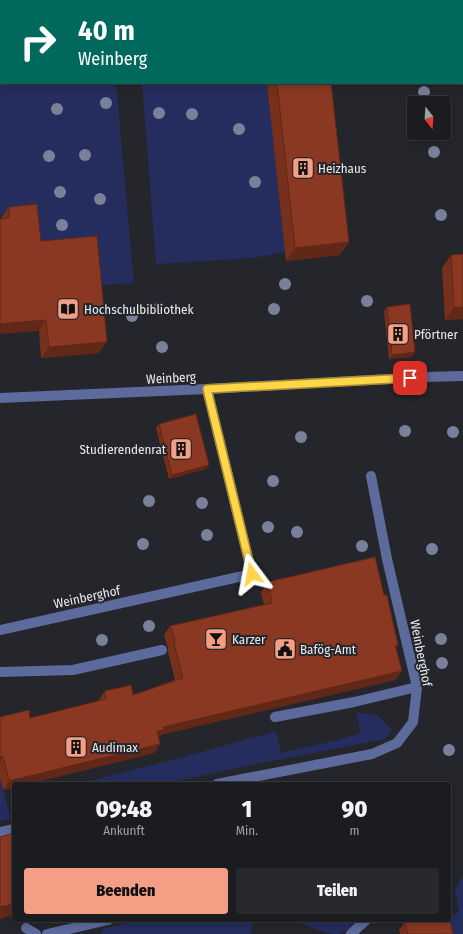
<!DOCTYPE html>
<html lang="de">
<meta charset="utf-8">
<style>
body{margin:0;font-family:"Fira Sans Condensed",sans-serif;background:#28292d;color:#f1f3f6;height:100vh;display:flex;flex-direction:column;font-size:15px;white-space:nowrap}
*{box-sizing:border-box;margin:0}
p{font-size:13px;color:#a0a1a5}
.icon{flex:none;width:22px;height:22px;fill:none;stroke:currentColor;stroke-width:2;stroke-linecap:round;stroke-linejoin:round}
.map{position:relative;flex:1;overflow:hidden}
.drawer{position:absolute;left:12px;top:782px;width:439px;height:140px;display:flex;flex-direction:column;background:#1b1c20;border-radius:4px;box-shadow:0 2px 10px #0003,0 0 0 1px #393a3e}
.drawer>*{flex:none}
.banner{position:absolute;left:0px;top:0px;width:463px;height:84px;box-shadow:0 2px 10px #0003,0 0 0 1px #393a3e;background:#00695c;color:#fff;overflow:hidden}
.needle{width:26px;rotate:163deg}
.controls{position:absolute;left:407px;top:96px;display:grid;gap:8px}
.controls a{display:grid;place-items:center;width:44px;height:44px;border-radius:4px;background:#1b1c20;box-shadow:0 2px 10px #0003,0 0 0 1px #393a3e;font-size:20px}
.pin{position:absolute;display:grid;place-items:center;width:34px;height:34px;color:#fff;margin:-17px;border-radius:8px;box-shadow:0 2px 6px #0006}
.me{position:absolute;width:44px;margin:-22px;rotate:347deg;stroke-linejoin:round;filter:drop-shadow(0 0 3px #0008)}
.turn{display:flex;align-items:center;gap:14px;height:84px;padding:0 12px;font-size:18px}
.turn .icon{width:52px;height:52px;stroke-width:2.5}
.turn b{display:block;font-size:28px;line-height:34px}
.eta{display:flex;justify-content:space-evenly;align-items:center;height:68px;text-align:center}
.eta b{font-size:24px;font-weight:800;line-height:28px}
.cta{display:flex;gap:8px;margin-top:auto;padding:8px 12px}
.cta a{flex:1;height:46px;border-radius:4px;background:#f49e86;color:#111;font-size:16px;font-weight:800;line-height:46px;text-align:center}
.cta a+a{background:#28292d;color:#f1f3f6}
.map>svg:first-child{display:block}
.green{fill:#242d5d}
.lines{fill:none;stroke-linecap:round;stroke-linejoin:round}
.service{stroke:#5d6a9c;stroke-width:10}
.minor{stroke:#5d6a9c;stroke-width:10}
.tree{fill:#79819a}
.wall{fill:#77301c}
.shaded-wall{fill:#612717}
.building{fill:#8a3821;stroke:#612717}
.route-casing{stroke:#a68a30;stroke-width:10}
.route{stroke:#ffd54a;stroke-width:7}
.labels{text-anchor:middle;dominant-baseline:central;stroke-width:4;stroke-linejoin:round;paint-order:stroke}
.poi-label{font-size:13px;fill:#e8e9ed;stroke:#24262b;text-anchor:start}
.street-label{font-size:13px;fill:#e8e9ed;stroke:#24262b}
</style>
<div class="map">
<svg width="463" height="934" viewBox="0 0 463 934">
<rect width="100%" height="100%" fill="#24262b"/>
<!-- green -->
<g class="green">
<polygon points="0,45 1,45 1,83 116,83 134,283 99,285 36,249 31,213 0,215"/>
<polygon points="142,83 267,83 286,252 252,258 156,264"/>
<polygon points="356,713 377,715 392,730 385,739 236,768 165,784 78,784 176,759 276,731 281,753 338,740 361,733"/>
<polygon points="0,778 11,819 0,821"/>
<polygon points="463,877 463,934 445,934 449,917 459,912 455,889"/>
<polygon points="141,920 246,920 252,923 251,934 102,934 102,929"/>
<path d="M 295,920 L 357,920 C 352,925 346,932 339,934 C 325,934 307,926 295,920 Z"/>
</g>
<g class="lines">
<!-- service -->
<g class="service">
<polyline points="0,672 73,670 162,650"/>
<polyline points="275,717 354,702 417,687"/>
<polyline points="26,928 36,934"/>
<polyline points="47,934 108,920"/>
<polyline points="351,934 366,920"/>
</g>
<!-- minor -->
<g class="minor">
<polyline points="214,1 218,0"/>
<polyline points="0,32 1,31"/>
<polyline points="0,398 207,389 424,377 463,376"/>
<polyline points="0,630 252,574 207,389"/>
<polyline points="217,784 372,754 397,743 413,722 417,687 387,559 371,476"/>
<polyline points="0,832 14,829"/>
</g>
</g>
<!-- trees -->
<g class="tree">
<circle cx="424" cy="92" r="6"/>
<circle cx="106" cy="103" r="6"/>
<circle cx="57" cy="109" r="6"/>
<circle cx="159" cy="113" r="6"/>
<circle cx="192" cy="114" r="6"/>
<circle cx="239" cy="129" r="6"/>
<circle cx="434" cy="152" r="6"/>
<circle cx="85" cy="155" r="6"/>
<circle cx="49" cy="156" r="6"/>
<circle cx="255" cy="182" r="6"/>
<circle cx="60" cy="192" r="6"/>
<circle cx="100" cy="199" r="6"/>
<circle cx="441" cy="215" r="6"/>
<circle cx="62" cy="225" r="6"/>
<circle cx="285" cy="284" r="6"/>
<circle cx="367" cy="301" r="6"/>
<circle cx="159" cy="308" r="6"/>
<circle cx="274" cy="309" r="6"/>
<circle cx="132" cy="316" r="6"/>
<circle cx="162" cy="347" r="6"/>
<circle cx="405" cy="431" r="6"/>
<circle cx="453" cy="432" r="6"/>
<circle cx="301" cy="437" r="6"/>
<circle cx="273" cy="481" r="6"/>
<circle cx="149" cy="501" r="6"/>
<circle cx="202" cy="503" r="6"/>
<circle cx="268" cy="527" r="6"/>
<circle cx="297" cy="532" r="6"/>
<circle cx="207" cy="535" r="6"/>
<circle cx="143" cy="544" r="6"/>
<circle cx="362" cy="546" r="6"/>
<circle cx="432" cy="549" r="6"/>
<circle cx="149" cy="626" r="6"/>
<circle cx="441" cy="639" r="6"/>
<circle cx="102" cy="640" r="6"/>
<circle cx="442" cy="663" r="6"/>
<circle cx="449" cy="750" r="6"/>
</g>
<!-- wall -->
<g class="wall">
<polygon points="103,0 148,0 147,1 103,1"/>
<polygon points="267,83 331,83 349,242 340,255 286,261"/>
<polygon points="9,207 41,241 99,353 41,358 39,331 1,218"/>
<polygon points="451,255 463,319 445,320 442,268"/>
<polygon points="387,307 412,357 389,359 384,311"/>
<polygon points="159,424 206,469 169,479 156,428"/>
<polygon points="268,582 384,595 398,645 396,648 402,671 395,680 160,735 159,737 160,744 154,753 28,784 14,784 3,790 0,778 0,717 30,718 98,701 105,691 133,695 175,680 168,652 168,648 164,635 170,626 264,605 261,592"/>
<polygon points="405,922 453,934 400,934 399,930"/>
</g>
<!-- shaded-wall -->
<g class="shaded-wall">
<polygon points="127,0 148,0 147,1 118,1"/>
<polygon points="349,242 340,255 286,261 295,248"/>
<polygon points="454,307 463,307 463,319 445,320"/>
<polygon points="46,320 39,331 0,334 0,324"/>
<polygon points="107,342 99,353 41,358 49,347"/>
<polygon points="415,352 412,357 389,359 392,355"/>
<polygon points="209,465 206,469 169,479 172,475"/>
<polygon points="402,671 395,680 160,735 158,739 157,731 163,727"/>
<polygon points="160,744 154,753 28,784 14,784 14,788 3,790 9,781"/>
<polygon points="3,756 0,761 0,757"/>
<polygon points="14,904 14,915 0,919 0,907"/>
</g>
<!-- building -->
<g class="building">
<polygon points="109,0 127,0 118,1 109,1"/>
<polygon points="261,0 345,0 345,1 254,1"/>
<polygon points="277,83 331,83 349,242 295,248"/>
<polygon points="37,204 41,241 97,236 107,342 49,347 46,320 0,324 0,219 9,218 9,207"/>
<polygon points="463,254 463,307 454,307 451,255"/>
<polygon points="410,304 415,352 392,355 387,307"/>
<polygon points="196,414 209,465 172,475 159,424"/>
<polygon points="375,557 384,595 387,595 398,645 395,645 402,671 163,727 164,730 157,731 160,744 9,781 3,756 0,757 0,717 29,710 30,718 106,699 105,691 131,685 133,695 183,678 174,643 175,639 170,626 272,603 268,582"/>
<polygon points="14,833 14,904 0,907 0,837"/>
<polygon points="449,918 453,934 408,934 405,922 415,920 449,920"/>
</g>
<g class="lines">
<!-- route casing -->
<g class="route-casing">
<polyline id="route" points="252,574 207,389 410,378"/>
</g>
<!-- route -->
<use href="#route" class="route"/>
</g>
<!-- icons -->
<defs>
<g id="building-square" transform="scale(1.15)"><rect x="-9" y="-9" width="18" height="18" rx="4" fill="#f49e86" stroke="#24262b"/><path d="M-4-6H4V6H1V3H-1V6H-4ZM-2.5-4.3h1.7v1.8h-1.7ZM.8-4.3h1.7v1.8H.8ZM-2.5-1h1.7V.8h-1.7ZM.8-1h1.7V.8H.8Z" fill="#111"/></g>
<g id="library-square" transform="scale(1.15)"><rect x="-9" y="-9" width="18" height="18" rx="4" fill="#f49e86" stroke="#24262b"/><path d="M-6-4Q-3-5.5-.7-3.5V5Q-3 3-6 4ZM6-4Q3-5.5 .7-3.5V5Q3 3 6 4Z" fill="#111"/></g>
<g id="bar-square" transform="scale(1.15)"><rect x="-9" y="-9" width="18" height="18" rx="4" fill="#f49e86" stroke="#24262b"/><path d="M-6-5H6L.8 .8V4.5H3.5V6h-7V4.5H-.8V.8Z" fill="#111"/></g>
<g id="civic-square" transform="scale(1.15)"><rect x="-9" y="-9" width="18" height="18" rx="4" fill="#f49e86" stroke="#24262b"/><path d="M-.6-6.5H3V-4.5H.6V-3L4-1V1h2V6H-6V1h2V-1L-.6-3ZM-1.2 2.5V6h2.4V2.5Z" fill="#111"/></g>
</defs>
<g fill-rule="evenodd">
<use href="#building-square" x="303" y="168"/>
<use href="#library-square" x="68" y="309"/>
<use href="#building-square" x="398" y="334"/>
<use href="#building-square" x="181" y="449"/>
<use href="#bar-square" x="216" y="639"/>
<use href="#civic-square" x="285" y="649"/>
<use href="#building-square" x="76" y="747"/>
</g>
<g class="labels">
<!-- poi labels -->
<g class="poi-label">
<text x="318" y="168">Heizhaus</text>
<text x="84" y="309">Hochschulbibliothek</text>
<text x="414" y="334">Pförtner</text>
<text x="166" y="449" text-anchor="end">Studierendenrat</text>
<text x="232" y="639">Karzer</text>
<text x="300" y="649">Bafög-Amt</text>
<text x="92" y="747">Audimax</text>
</g>
<!-- street labels -->
<g class="street-label">
<text transform="translate(171 378) rotate(-3)">Weinberg</text>
<text transform="translate(87 597) rotate(-12)">Weinberghof</text>
<text transform="translate(421 653) rotate(79)">Weinberghof</text>
</g>
</g>
</svg>
<div class="controls">
<a><svg class="needle" viewBox="-14 -14 28 28"><path d="M0-13l5 13h-10z" fill="#e53935"/><path d="M0 13l5-13h-10z" fill="#a0a1a5"/></svg></a>
</div>
<div class="pin" style="left:410px;top:378px;background:#d93025"><svg class="icon" aria-label="arrive" viewBox="0 0 24 24"><path d="M6 21V4h12l-3 4 3 4H6"/></svg></div>
<svg class="me" style="left:252px;top:574px" viewBox="-20 -20 40 40"><path d="M0-17L14 15 0 8-14 15z" fill="#ffd54a" stroke="#fff" stroke-width="4"/></svg>
<div class="banner">
<div class="turn"><svg class="icon" aria-label="right" viewBox="0 0 24 24"><path d="M7 20v-9h11M14 6l5 5-5 5"/></svg><div><b>40 m</b>Weinberg</div></div>
</div>
<section class="drawer">
<div class="eta">
<div><b>09:48</b><p>Ankunft</p></div>
<div><b>1</b><p>Min.</p></div>
<div><b>90</b><p>m</p></div>
</div>
<div class="cta"><a>Beenden</a><a>Teilen</a></div>
</section>
</div>
